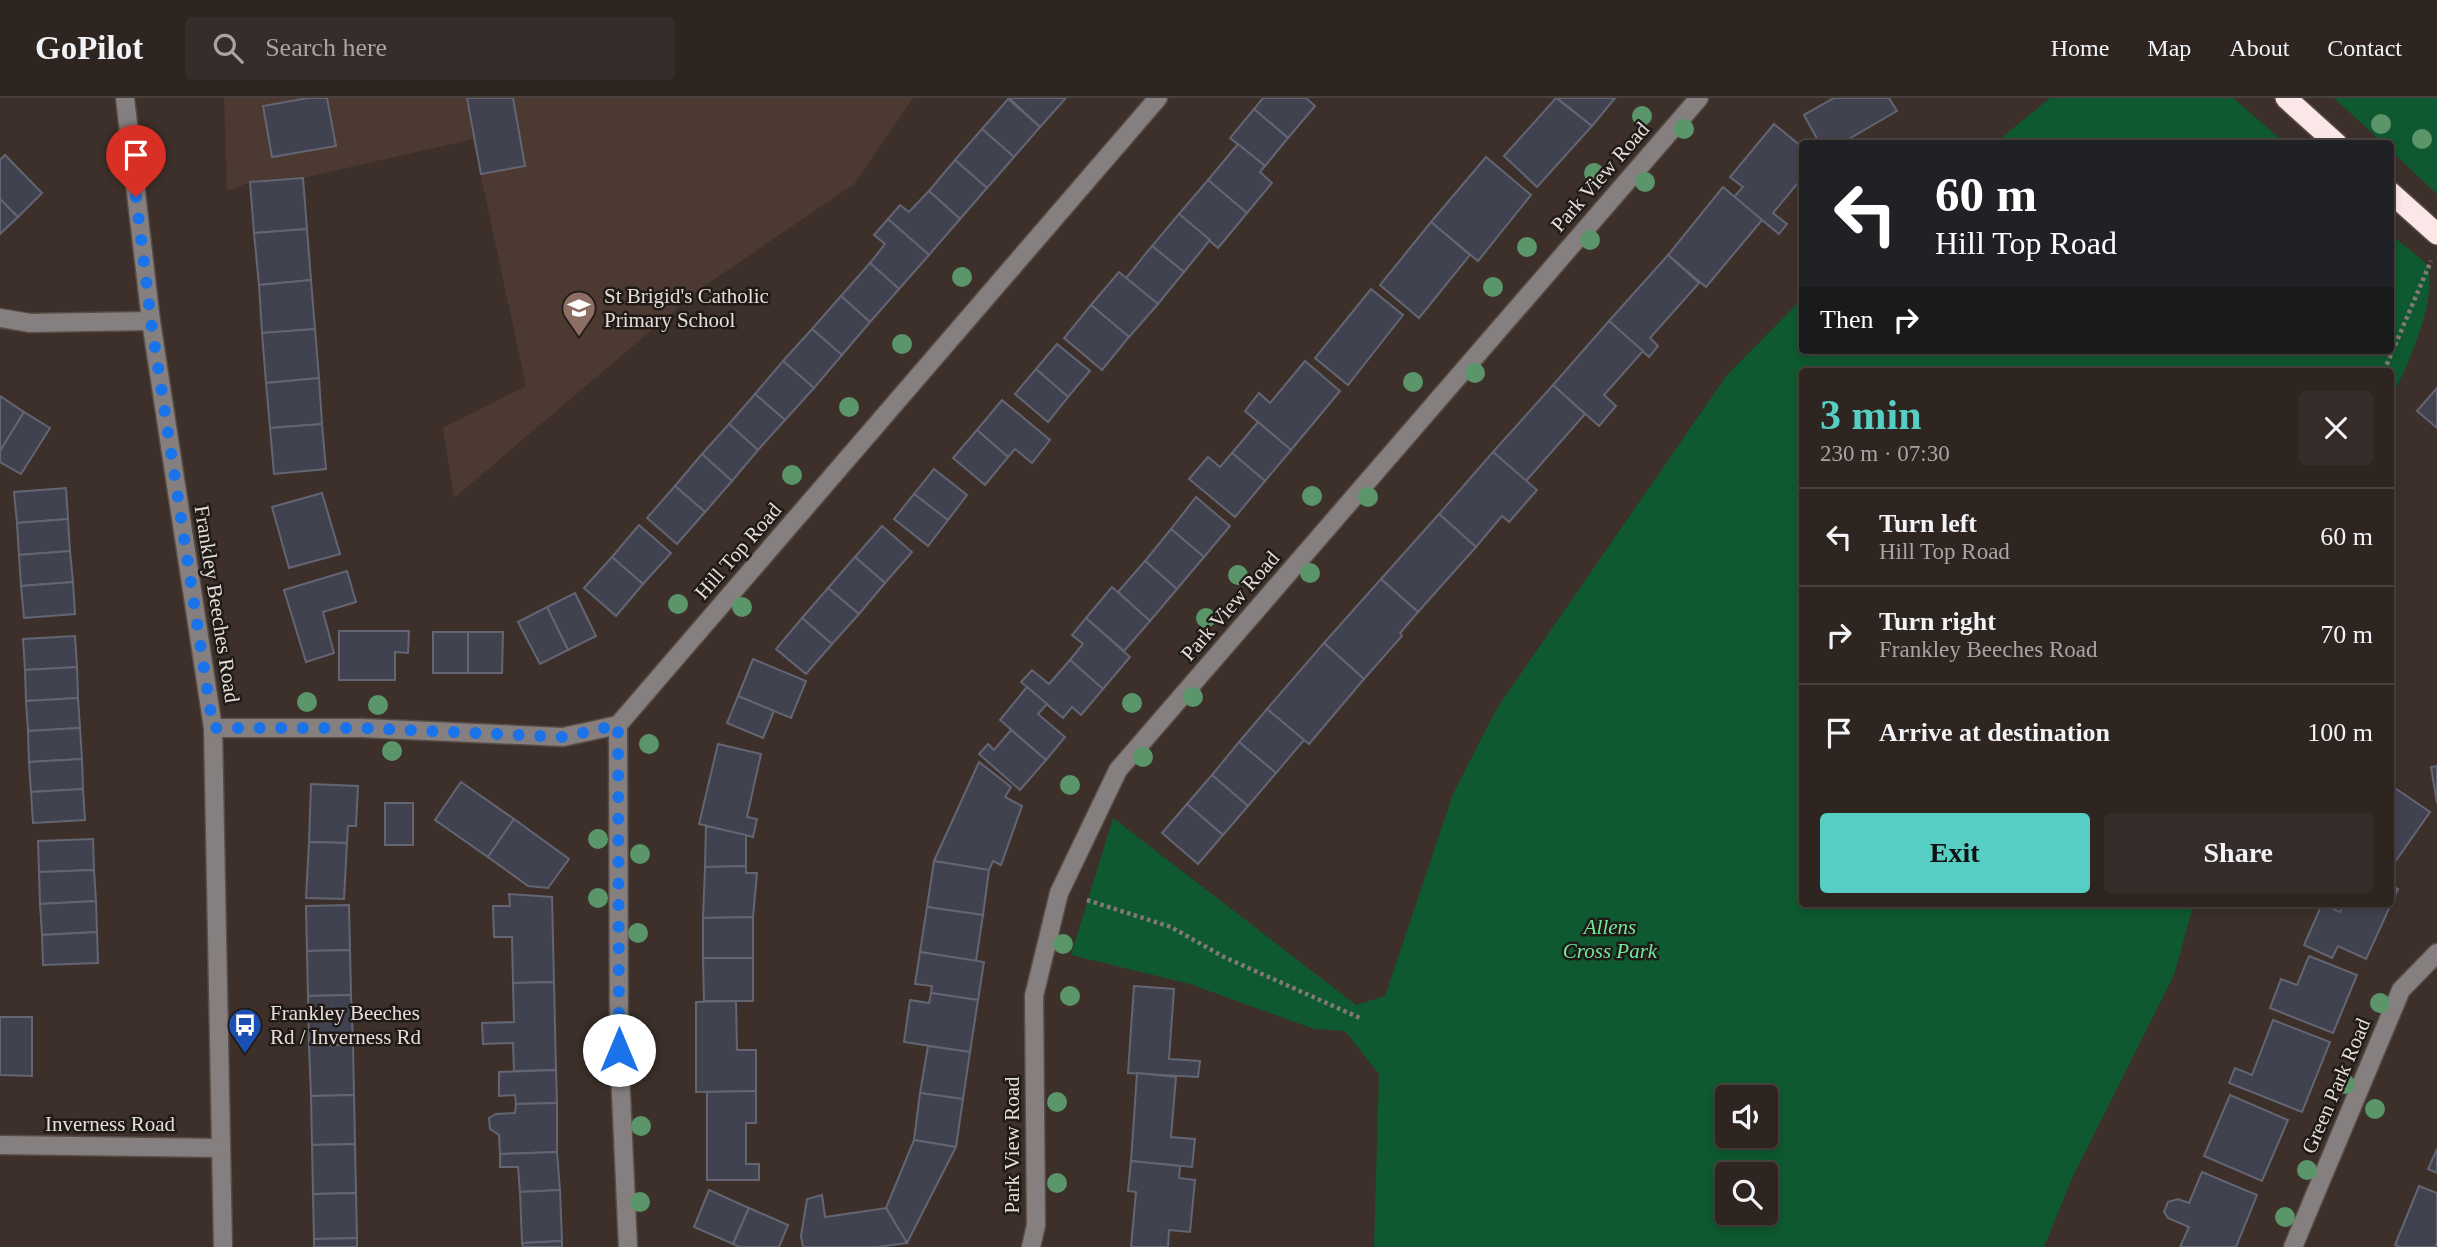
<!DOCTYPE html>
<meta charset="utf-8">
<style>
body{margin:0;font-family:"Times New Roman",serif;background:#362c29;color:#f1f3f6;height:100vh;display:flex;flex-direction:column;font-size:26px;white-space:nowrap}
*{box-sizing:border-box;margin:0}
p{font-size:23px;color:#a7a4a5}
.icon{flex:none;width:38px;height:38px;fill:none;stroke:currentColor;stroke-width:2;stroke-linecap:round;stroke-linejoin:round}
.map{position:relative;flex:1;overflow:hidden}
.panel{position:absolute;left:1799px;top:270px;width:595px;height:539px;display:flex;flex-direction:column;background:#2e2420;border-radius:7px;box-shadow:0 4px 10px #0003,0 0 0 2px #49413e}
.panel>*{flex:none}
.guide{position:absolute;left:1799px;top:42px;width:595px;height:214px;border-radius:7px;box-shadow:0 4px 10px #0003,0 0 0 2px #49413e;background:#202124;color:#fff;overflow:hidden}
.controls{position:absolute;left:1715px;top:987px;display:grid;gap:14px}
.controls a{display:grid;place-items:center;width:63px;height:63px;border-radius:7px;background:#2e2420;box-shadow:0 4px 10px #0003,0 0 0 2px #49413e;font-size:35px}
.pin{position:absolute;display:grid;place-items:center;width:60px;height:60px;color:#fff;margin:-72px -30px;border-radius:50% 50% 50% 0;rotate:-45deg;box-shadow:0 0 7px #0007}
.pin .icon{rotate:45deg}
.me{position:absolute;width:77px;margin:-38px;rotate:0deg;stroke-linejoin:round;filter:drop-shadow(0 0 5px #0008)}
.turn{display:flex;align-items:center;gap:24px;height:147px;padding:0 21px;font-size:32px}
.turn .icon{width:91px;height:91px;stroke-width:2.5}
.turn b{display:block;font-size:49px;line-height:60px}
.then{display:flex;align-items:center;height:66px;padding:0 21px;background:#0003;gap:14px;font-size:26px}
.round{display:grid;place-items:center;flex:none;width:74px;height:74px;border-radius:7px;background:#362c29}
.summary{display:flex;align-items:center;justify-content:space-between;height:119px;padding:0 21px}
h1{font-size:42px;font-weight:700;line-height:52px;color:#56cec3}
.primary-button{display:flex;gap:14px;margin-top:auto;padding:14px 21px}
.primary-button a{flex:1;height:80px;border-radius:7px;background:#56cec3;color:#111;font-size:28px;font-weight:700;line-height:80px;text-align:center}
.primary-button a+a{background:#362c29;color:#f1f3f6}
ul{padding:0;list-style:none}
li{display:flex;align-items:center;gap:21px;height:98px;padding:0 21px;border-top:2px solid #49413e}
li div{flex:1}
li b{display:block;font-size:26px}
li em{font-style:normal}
header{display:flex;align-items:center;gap:42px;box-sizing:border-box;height:98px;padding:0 35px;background:#2e2420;border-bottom:2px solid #49413e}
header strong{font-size:33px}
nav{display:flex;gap:38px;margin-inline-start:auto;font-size:24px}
.search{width:490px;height:63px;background:#362c29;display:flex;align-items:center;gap:18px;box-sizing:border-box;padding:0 24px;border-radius:7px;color:#a7a4a5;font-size:26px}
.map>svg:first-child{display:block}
.education{fill:#4c3932}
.green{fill:#0e5930;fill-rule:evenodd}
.building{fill:#41424f;stroke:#636572;stroke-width:2}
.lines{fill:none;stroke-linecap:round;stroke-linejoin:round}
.minor-casing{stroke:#584c46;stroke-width:21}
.highway-casing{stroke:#584c46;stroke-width:24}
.path{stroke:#847974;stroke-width:4.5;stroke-dasharray:3.5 3.5;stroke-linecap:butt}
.minor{stroke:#867f7f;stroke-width:18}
.highway{stroke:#fbe7e7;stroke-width:21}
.tree{fill:#5a9669}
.route{stroke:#1a73e8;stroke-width:12;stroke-dasharray:0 21.6}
.labels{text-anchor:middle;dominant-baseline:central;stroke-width:5;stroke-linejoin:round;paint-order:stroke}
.street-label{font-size:21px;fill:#e5ddd9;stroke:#201a17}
.poi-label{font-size:21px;fill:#e5ddd9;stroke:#201a17;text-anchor:start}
.park-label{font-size:21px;font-style:italic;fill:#72e99c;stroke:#201a17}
</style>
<header>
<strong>GoPilot</strong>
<div class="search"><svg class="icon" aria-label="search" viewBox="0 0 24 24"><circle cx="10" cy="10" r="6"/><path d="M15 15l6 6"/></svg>Search here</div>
<nav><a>Home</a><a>Map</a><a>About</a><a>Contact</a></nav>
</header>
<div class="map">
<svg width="2437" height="1149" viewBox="0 0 2437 1149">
<rect width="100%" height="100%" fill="#3d302a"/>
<!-- education -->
<polygon class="education" points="224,0 913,0 854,86 700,191 454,400 443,330 526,288 473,41 303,80 250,84 227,93"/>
<!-- green -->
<g class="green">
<polygon points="2050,0 2233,0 2285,45 1995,45"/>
<polygon points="2334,0 2437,0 2437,96 2391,53 2390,46 2383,45"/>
<path d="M 2391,137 C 2401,146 2420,157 2428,169 C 2437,203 2407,270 2391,300 L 2390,273 L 1802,273 L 1802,805 L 2194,805 L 2174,877 L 2072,1080 L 2044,1149 L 1374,1149 L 1379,976 L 1345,933 L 1314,931 L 1190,886 L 1071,857 L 1113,720 L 1356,907 L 1385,898 L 1453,696 L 1497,610 L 1727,277 L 1802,201 L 1802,252 L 2390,252 ZM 1727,999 L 1766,999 L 1766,1038 L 1727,1038 ZM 1727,1076 L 1766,1076 L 1766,1115 L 1727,1115 Z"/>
</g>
<!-- building -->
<g class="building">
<polygon points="308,0 327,0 336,48 272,59 263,8"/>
<polygon points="467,0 513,0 525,68 481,76"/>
<polygon points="1009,0 1066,0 1040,29"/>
<polygon points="1263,0 1306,0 1315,8 1288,40 1254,11"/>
<polygon points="1556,0 1592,28 1537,89 1504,58"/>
<polygon points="1557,0 1615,0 1592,28"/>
<polygon points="1834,0 1889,0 1897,13 1840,46 1820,46 1804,17"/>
<polygon points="1008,1 1040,29 1014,59 982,31"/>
<polygon points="1254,11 1288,40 1265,68 1230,40"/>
<polygon points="1774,26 1802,49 1802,80 1773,115 1787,126 1779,136 1734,99 1743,89 1730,79"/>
<polygon points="982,31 1014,59 987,90 955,62"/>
<polygon points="1238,46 1265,68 1260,74 1272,85 1247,115 1208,82"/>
<polygon points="5,57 42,95 18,119 0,101 0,62"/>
<polygon points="1486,59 1531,97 1478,163 1431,124"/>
<polygon points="955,62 987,90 960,121 929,93"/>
<polygon points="303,80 307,131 254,135 250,84"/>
<polygon points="1208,82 1247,115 1218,150 1179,116"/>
<polygon points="1723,89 1762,122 1706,189 1668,157"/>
<polygon points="929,93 960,121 929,157 888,121 900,107 909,114"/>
<polygon points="0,101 18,119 0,136"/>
<polygon points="1179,116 1210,142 1184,174 1152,148"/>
<polygon points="888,121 929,157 899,191 870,165 885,146 874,137"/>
<polygon points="1431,124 1470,157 1419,220 1380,187"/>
<polygon points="307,131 311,182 259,187 254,135"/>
<polygon points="1152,148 1184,174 1158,206 1126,180"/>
<polygon points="1668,157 1699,185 1650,240 1658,248 1649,259 1609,223"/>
<polygon points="870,165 899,191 870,224 841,198"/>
<polygon points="1119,174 1158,206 1129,239 1091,207"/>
<polygon points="311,182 315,231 262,235 259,187"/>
<polygon points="1371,191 1403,217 1348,287 1315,260"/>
<polygon points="841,198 870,224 842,257 812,231"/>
<polygon points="1091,207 1129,239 1102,272 1064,240"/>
<polygon points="1609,223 1643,253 1604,297 1616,308 1599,328 1553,287"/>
<polygon points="315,231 319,280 266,285 262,235"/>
<polygon points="812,231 842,257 814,290 783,263"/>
<polygon points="1057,246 1090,273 1068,299 1036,271"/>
<polygon points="783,263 814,290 785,322 755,296"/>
<polygon points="1305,263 1340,293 1291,352 1245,313 1259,295 1270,305"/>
<polygon points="1036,271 1068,299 1048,324 1015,296"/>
<polygon points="319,280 322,326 270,330 266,285"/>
<polygon points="1553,287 1585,316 1526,383 1493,354"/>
<polygon points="2437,290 2437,330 2417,313"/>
<polygon points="755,296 785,322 758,352 729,326"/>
<polygon points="0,298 24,314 0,353"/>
<polygon points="1002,302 1050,342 1032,365 1015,351 1008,359 977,332"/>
<polygon points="24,314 50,330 21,376 0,364 0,353"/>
<polygon points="1258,324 1291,352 1265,383 1232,355"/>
<polygon points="322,326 326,371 274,376 270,330"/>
<polygon points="729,326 758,352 732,383 702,356"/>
<polygon points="977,332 1008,359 985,387 953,360"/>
<polygon points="1493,354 1537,392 1509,424 1502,418 1476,449 1439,416"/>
<polygon points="1232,355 1265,383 1235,419 1189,381 1208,359 1220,369"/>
<polygon points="702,356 732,383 705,414 675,388"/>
<polygon points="934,371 967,397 948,422 914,396"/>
<polygon points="675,388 705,414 677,446 647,420"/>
<polygon points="66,390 68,421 17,425 14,394"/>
<polygon points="322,395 340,456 289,470 272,409"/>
<polygon points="914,396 948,422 928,448 894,421"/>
<polygon points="1196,399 1230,428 1204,459 1171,431"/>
<polygon points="1439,416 1476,449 1418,514 1381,481"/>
<polygon points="68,421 70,453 19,457 17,425"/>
<polygon points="639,427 671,455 643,486 612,459"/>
<polygon points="882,428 912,454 885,485 855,459"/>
<polygon points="1171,431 1204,459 1177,491 1145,463"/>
<polygon points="70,453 73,484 21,488 19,457"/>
<polygon points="612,459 643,486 616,518 584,490"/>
<polygon points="855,459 885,485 859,516 828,490"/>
<polygon points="1145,463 1177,491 1150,523 1118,494"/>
<polygon points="347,473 356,504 323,514 334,555 306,564 284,492"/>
<polygon points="1381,481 1418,514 1400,535 1402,538 1364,581 1324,545"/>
<polygon points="73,484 75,516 24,520 21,488"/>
<polygon points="1112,489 1150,523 1124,553 1086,520"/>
<polygon points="828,490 859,516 832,546 802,520"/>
<polygon points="575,495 596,538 568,552 547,509"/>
<polygon points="547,509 568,552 540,566 518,524"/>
<polygon points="802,520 832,546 806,576 776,551"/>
<polygon points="1086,520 1130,559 1103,591 1070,562 1083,546 1072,537"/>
<polygon points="339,533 409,533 408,555 395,554 395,582 339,582"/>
<rect x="433" y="534" width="35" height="41"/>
<polygon points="468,534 503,534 502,575 468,575"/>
<polygon points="75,538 77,569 25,572 23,541"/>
<polygon points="1324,545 1364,581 1309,646 1267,611"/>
<polygon points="753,561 806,583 791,620 738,598"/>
<polygon points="1070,562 1103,591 1081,617 1072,609 1063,620 1021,584 1032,572 1049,586"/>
<polygon points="77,569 78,600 26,603 25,572"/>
<polygon points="1027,589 1047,606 1038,616 1065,639 1046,662 1000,622"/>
<polygon points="738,598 774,613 763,640 727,625"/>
<polygon points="78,600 80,630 28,633 26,603"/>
<polygon points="1267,611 1304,642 1276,675 1239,644"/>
<polygon points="80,630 82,661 29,664 28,633"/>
<polygon points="1011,632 1046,662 1020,692 979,656 988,646 994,652"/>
<polygon points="1239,644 1276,675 1248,708 1212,677"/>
<polygon points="718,646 761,656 747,719 757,721 753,739 699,726"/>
<polygon points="82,661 83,691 31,694 29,664"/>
<polygon points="979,664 1011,689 1005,699 1022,708 1001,767 993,763 989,772 934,763"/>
<polygon points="2437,668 2437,705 2431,669"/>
<polygon points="1212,677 1248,708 1223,737 1187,706"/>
<polygon points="461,684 514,721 488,759 435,722"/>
<polygon points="311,686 358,688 356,728 348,728 347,745 309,744"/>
<polygon points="2392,688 2430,714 2390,771 2390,689"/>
<polygon points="83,691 85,722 33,725 31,694"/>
<rect x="385" y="705" width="28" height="42"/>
<polygon points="1187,706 1223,737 1198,766 1162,735"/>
<polygon points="514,721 569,761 548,790 528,788 488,759"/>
<polygon points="706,728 746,737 746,768 705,769"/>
<polygon points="93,741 94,772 39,774 38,743"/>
<polygon points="309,744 347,745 344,801 306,800"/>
<polygon points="934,763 989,772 983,817 927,809"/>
<polygon points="746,768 746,775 757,775 753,819 703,820 705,769"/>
<polygon points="94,772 96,803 40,806 39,774"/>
<polygon points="2390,787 2398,791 2366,861 2338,848 2332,860 2304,847 2322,806 2340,814 2344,805 2390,805"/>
<polygon points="509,796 552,799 554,884 513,885 512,839 494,839 493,808 510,808"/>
<polygon points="96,803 97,834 42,837 40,806"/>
<polygon points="349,807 350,852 307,853 306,808"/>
<polygon points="927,809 983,817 976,863 920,854"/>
<polygon points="753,819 753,860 703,860 703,820"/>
<polygon points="97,834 98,865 43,867 42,837"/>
<polygon points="350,852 351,897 308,898 307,853"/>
<polygon points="920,854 984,864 978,902 931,895 932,888 915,886"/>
<polygon points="2309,858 2357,877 2333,935 2270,910 2281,881 2297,887"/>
<polygon points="703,860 753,860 753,903 704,903"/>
<polygon points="554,884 556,972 514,973 513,945 483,946 482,925 514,924 513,885"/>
<polygon points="1134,888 1174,891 1169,961 1200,963 1198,979 1128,975"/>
<polygon points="931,895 978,902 970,954 904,944 910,902 929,905"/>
<polygon points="351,897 353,947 309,948 308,898"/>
<polygon points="736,903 737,952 756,952 756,993 696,994 696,904"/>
<polygon points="0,919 32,919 32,978 0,977"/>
<polygon points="2273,922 2330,944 2302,1014 2229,985 2235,970 2252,977"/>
<polygon points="353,947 354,997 311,998 309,948"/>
<polygon points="928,948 970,954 963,1001 920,995"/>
<polygon points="556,972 557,1005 516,1006 515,997 499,998 499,974"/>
<polygon points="1137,975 1176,979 1171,1039 1195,1041 1192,1069 1131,1063"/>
<polygon points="756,993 756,1025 746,1025 746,1066 759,1066 759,1082 707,1082 707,994"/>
<polygon points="920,995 963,1001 956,1049 914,1042"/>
<polygon points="354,997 355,1046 312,1047 311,998"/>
<polygon points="2230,997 2288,1022 2262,1083 2204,1058"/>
<polygon points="557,1005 557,1054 500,1056 499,1037 490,1031 489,1020 496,1016 515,1015 516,1006"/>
<polygon points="914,1042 956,1049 907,1145 886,1110"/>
<polygon points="355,1046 356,1095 313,1096 312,1047"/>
<polygon points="2437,1051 2437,1075 2428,1071"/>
<polygon points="557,1054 560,1092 520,1094 518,1069 500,1069 500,1056"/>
<polygon points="1131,1063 1180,1068 1179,1080 1195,1082 1190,1134 1169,1132 1168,1149 1131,1149 1136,1094 1128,1093"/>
<polygon points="2202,1074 2257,1097 2236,1149 2180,1149 2189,1129 2168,1120 2164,1114 2168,1104 2178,1101 2189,1105"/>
<polygon points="2419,1088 2437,1095 2437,1145 2435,1149 2400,1149 2395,1147"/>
<polygon points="560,1092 562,1143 522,1145 520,1094"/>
<polygon points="709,1092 749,1110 733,1146 694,1129"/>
<polygon points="356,1095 357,1140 314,1141 313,1096"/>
<polygon points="822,1097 825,1119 886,1110 907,1145 877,1149 803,1149 801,1138 807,1101"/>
<polygon points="749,1110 788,1127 779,1149 740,1149 733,1146"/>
<polygon points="357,1140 357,1149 314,1149 314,1141"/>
<polygon points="562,1143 562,1149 523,1149 522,1145"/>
</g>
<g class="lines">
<!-- minor casing -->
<g class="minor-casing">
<g id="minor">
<polyline points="125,0 151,223 213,630 223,1149"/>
<polyline points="0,220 30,225 151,223"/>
<polyline points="618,627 619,952 628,1149"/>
<polyline points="213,630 362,630 563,639 618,627 1158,0"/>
<polyline points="0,1047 220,1050"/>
<polyline points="1031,1149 1036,1127 1034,898 1059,795 1118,672 1699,0"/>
<polyline points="2293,1149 2401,892 2437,855"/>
</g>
</g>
<!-- highway casing -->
<g class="highway-casing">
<g id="highway">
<polyline points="2286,0 2337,46"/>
<polyline points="2390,94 2437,136"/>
</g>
</g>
<!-- path -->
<g class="path">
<polyline points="2384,273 2431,163"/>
<polyline points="1087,802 1171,829 1224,859 1360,920"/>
</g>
<!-- minor -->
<use href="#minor" class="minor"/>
<!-- highway -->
<use href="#highway" class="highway"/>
</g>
<!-- trees -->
<g class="tree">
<circle cx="1642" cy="18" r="10"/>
<circle cx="2381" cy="26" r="10"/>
<circle cx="1684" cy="31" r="10"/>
<circle cx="2422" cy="41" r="10"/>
<circle cx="1594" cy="75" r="10"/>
<circle cx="1645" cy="84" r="10"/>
<circle cx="1590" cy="142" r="10"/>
<circle cx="1527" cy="149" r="10"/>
<circle cx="962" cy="179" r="10"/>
<circle cx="1493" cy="189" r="10"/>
<circle cx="902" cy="246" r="10"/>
<circle cx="1475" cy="275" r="10"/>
<circle cx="1413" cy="284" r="10"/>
<circle cx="849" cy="309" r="10"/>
<circle cx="792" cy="377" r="10"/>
<circle cx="1312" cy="398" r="10"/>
<circle cx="1368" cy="399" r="10"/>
<circle cx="1310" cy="475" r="10"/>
<circle cx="1238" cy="477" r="10"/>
<circle cx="678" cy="506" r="10"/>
<circle cx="742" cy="509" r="10"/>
<circle cx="1206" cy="520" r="10"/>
<circle cx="1193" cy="599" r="10"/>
<circle cx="307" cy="604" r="10"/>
<circle cx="1132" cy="605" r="10"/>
<circle cx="378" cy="607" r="10"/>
<circle cx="649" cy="646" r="10"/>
<circle cx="392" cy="653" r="10"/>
<circle cx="1143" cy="659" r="10"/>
<circle cx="1070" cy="687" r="10"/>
<circle cx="598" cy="741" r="10"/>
<circle cx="640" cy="756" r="10"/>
<circle cx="598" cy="800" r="10"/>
<circle cx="638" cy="835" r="10"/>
<circle cx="1063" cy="846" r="10"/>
<circle cx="1070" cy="898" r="10"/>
<circle cx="2380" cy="905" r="10"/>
<circle cx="2345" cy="986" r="10"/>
<circle cx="1057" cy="1004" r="10"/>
<circle cx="2375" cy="1011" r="10"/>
<circle cx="641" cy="1028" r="10"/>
<circle cx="2307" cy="1072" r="10"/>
<circle cx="1057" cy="1085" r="10"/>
<circle cx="640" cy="1104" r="10"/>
<circle cx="2285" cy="1119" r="10"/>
</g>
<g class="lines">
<!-- route -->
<polyline class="route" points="136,99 151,223 213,630 362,630 563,639 618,627 619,952"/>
</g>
<!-- icons -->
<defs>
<g id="school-pin" transform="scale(1.75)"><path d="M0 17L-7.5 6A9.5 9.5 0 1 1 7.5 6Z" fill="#8d6e63" stroke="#201a17"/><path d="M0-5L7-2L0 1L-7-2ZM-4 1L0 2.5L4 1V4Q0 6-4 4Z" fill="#fff"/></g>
<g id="bus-pin" transform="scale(1.75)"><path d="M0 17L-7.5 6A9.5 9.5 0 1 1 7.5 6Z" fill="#1a4fb4" stroke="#201a17"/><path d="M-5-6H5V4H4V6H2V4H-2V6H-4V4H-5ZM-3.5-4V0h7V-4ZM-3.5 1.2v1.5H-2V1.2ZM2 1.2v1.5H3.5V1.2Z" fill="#fff"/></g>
</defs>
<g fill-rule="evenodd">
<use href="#school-pin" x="579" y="210"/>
<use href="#bus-pin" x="245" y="927"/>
</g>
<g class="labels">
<!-- street labels -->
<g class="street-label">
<text transform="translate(1600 79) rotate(-49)">Park View Road</text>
<text transform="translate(738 453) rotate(-49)">Hill Top Road</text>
<text transform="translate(217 506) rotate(81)">Frankley Beeches Road</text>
<text transform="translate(1230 508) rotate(-49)">Park View Road</text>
<text transform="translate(2336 988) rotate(-67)">Green Park Road</text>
<text x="110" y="1026">Inverness Road</text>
<text transform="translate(1012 1047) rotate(-90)">Park View Road</text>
</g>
<!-- poi labels -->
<g class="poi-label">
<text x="604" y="198">St Brigid's Catholic<tspan x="604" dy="24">Primary School</tspan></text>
<text x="270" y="915">Frankley Beeches<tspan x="270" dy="24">Rd / Inverness Rd</tspan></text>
</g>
<!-- park labels -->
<g class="park-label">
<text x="1610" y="829">Allens<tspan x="1610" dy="24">Cross Park</tspan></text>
</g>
</g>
</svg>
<div class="controls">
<a><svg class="icon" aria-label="sound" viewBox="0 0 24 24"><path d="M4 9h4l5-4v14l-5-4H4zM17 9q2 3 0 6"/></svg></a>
<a><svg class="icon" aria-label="search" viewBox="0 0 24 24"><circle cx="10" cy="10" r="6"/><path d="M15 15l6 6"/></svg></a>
</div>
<div class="pin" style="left:136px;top:99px;background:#d93025"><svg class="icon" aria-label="arrive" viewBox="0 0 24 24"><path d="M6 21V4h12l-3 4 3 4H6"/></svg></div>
<svg class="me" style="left:619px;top:952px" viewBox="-20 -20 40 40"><circle r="19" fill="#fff"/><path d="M0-13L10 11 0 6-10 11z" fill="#1a73e8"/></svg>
<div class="guide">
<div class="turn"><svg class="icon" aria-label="left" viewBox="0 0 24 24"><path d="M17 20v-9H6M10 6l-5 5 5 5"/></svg><div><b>60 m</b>Hill Top Road</div></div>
<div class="then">Then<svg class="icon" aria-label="right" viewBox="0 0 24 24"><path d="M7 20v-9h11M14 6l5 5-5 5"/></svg></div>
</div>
<section class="panel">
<div class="summary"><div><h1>3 min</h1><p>230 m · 07:30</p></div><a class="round"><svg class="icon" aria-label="close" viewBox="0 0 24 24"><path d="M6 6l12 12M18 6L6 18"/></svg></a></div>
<ul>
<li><svg class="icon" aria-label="left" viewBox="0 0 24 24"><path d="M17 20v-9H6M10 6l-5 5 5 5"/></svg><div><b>Turn left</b><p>Hill Top Road</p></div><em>60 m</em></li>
<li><svg class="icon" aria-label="right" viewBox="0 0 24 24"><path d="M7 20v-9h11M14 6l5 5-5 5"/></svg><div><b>Turn right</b><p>Frankley Beeches Road</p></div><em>70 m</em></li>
<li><svg class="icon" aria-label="arrive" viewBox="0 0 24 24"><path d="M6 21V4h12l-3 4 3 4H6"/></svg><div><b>Arrive at destination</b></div><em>100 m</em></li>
</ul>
<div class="primary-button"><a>Exit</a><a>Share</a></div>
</section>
</div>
